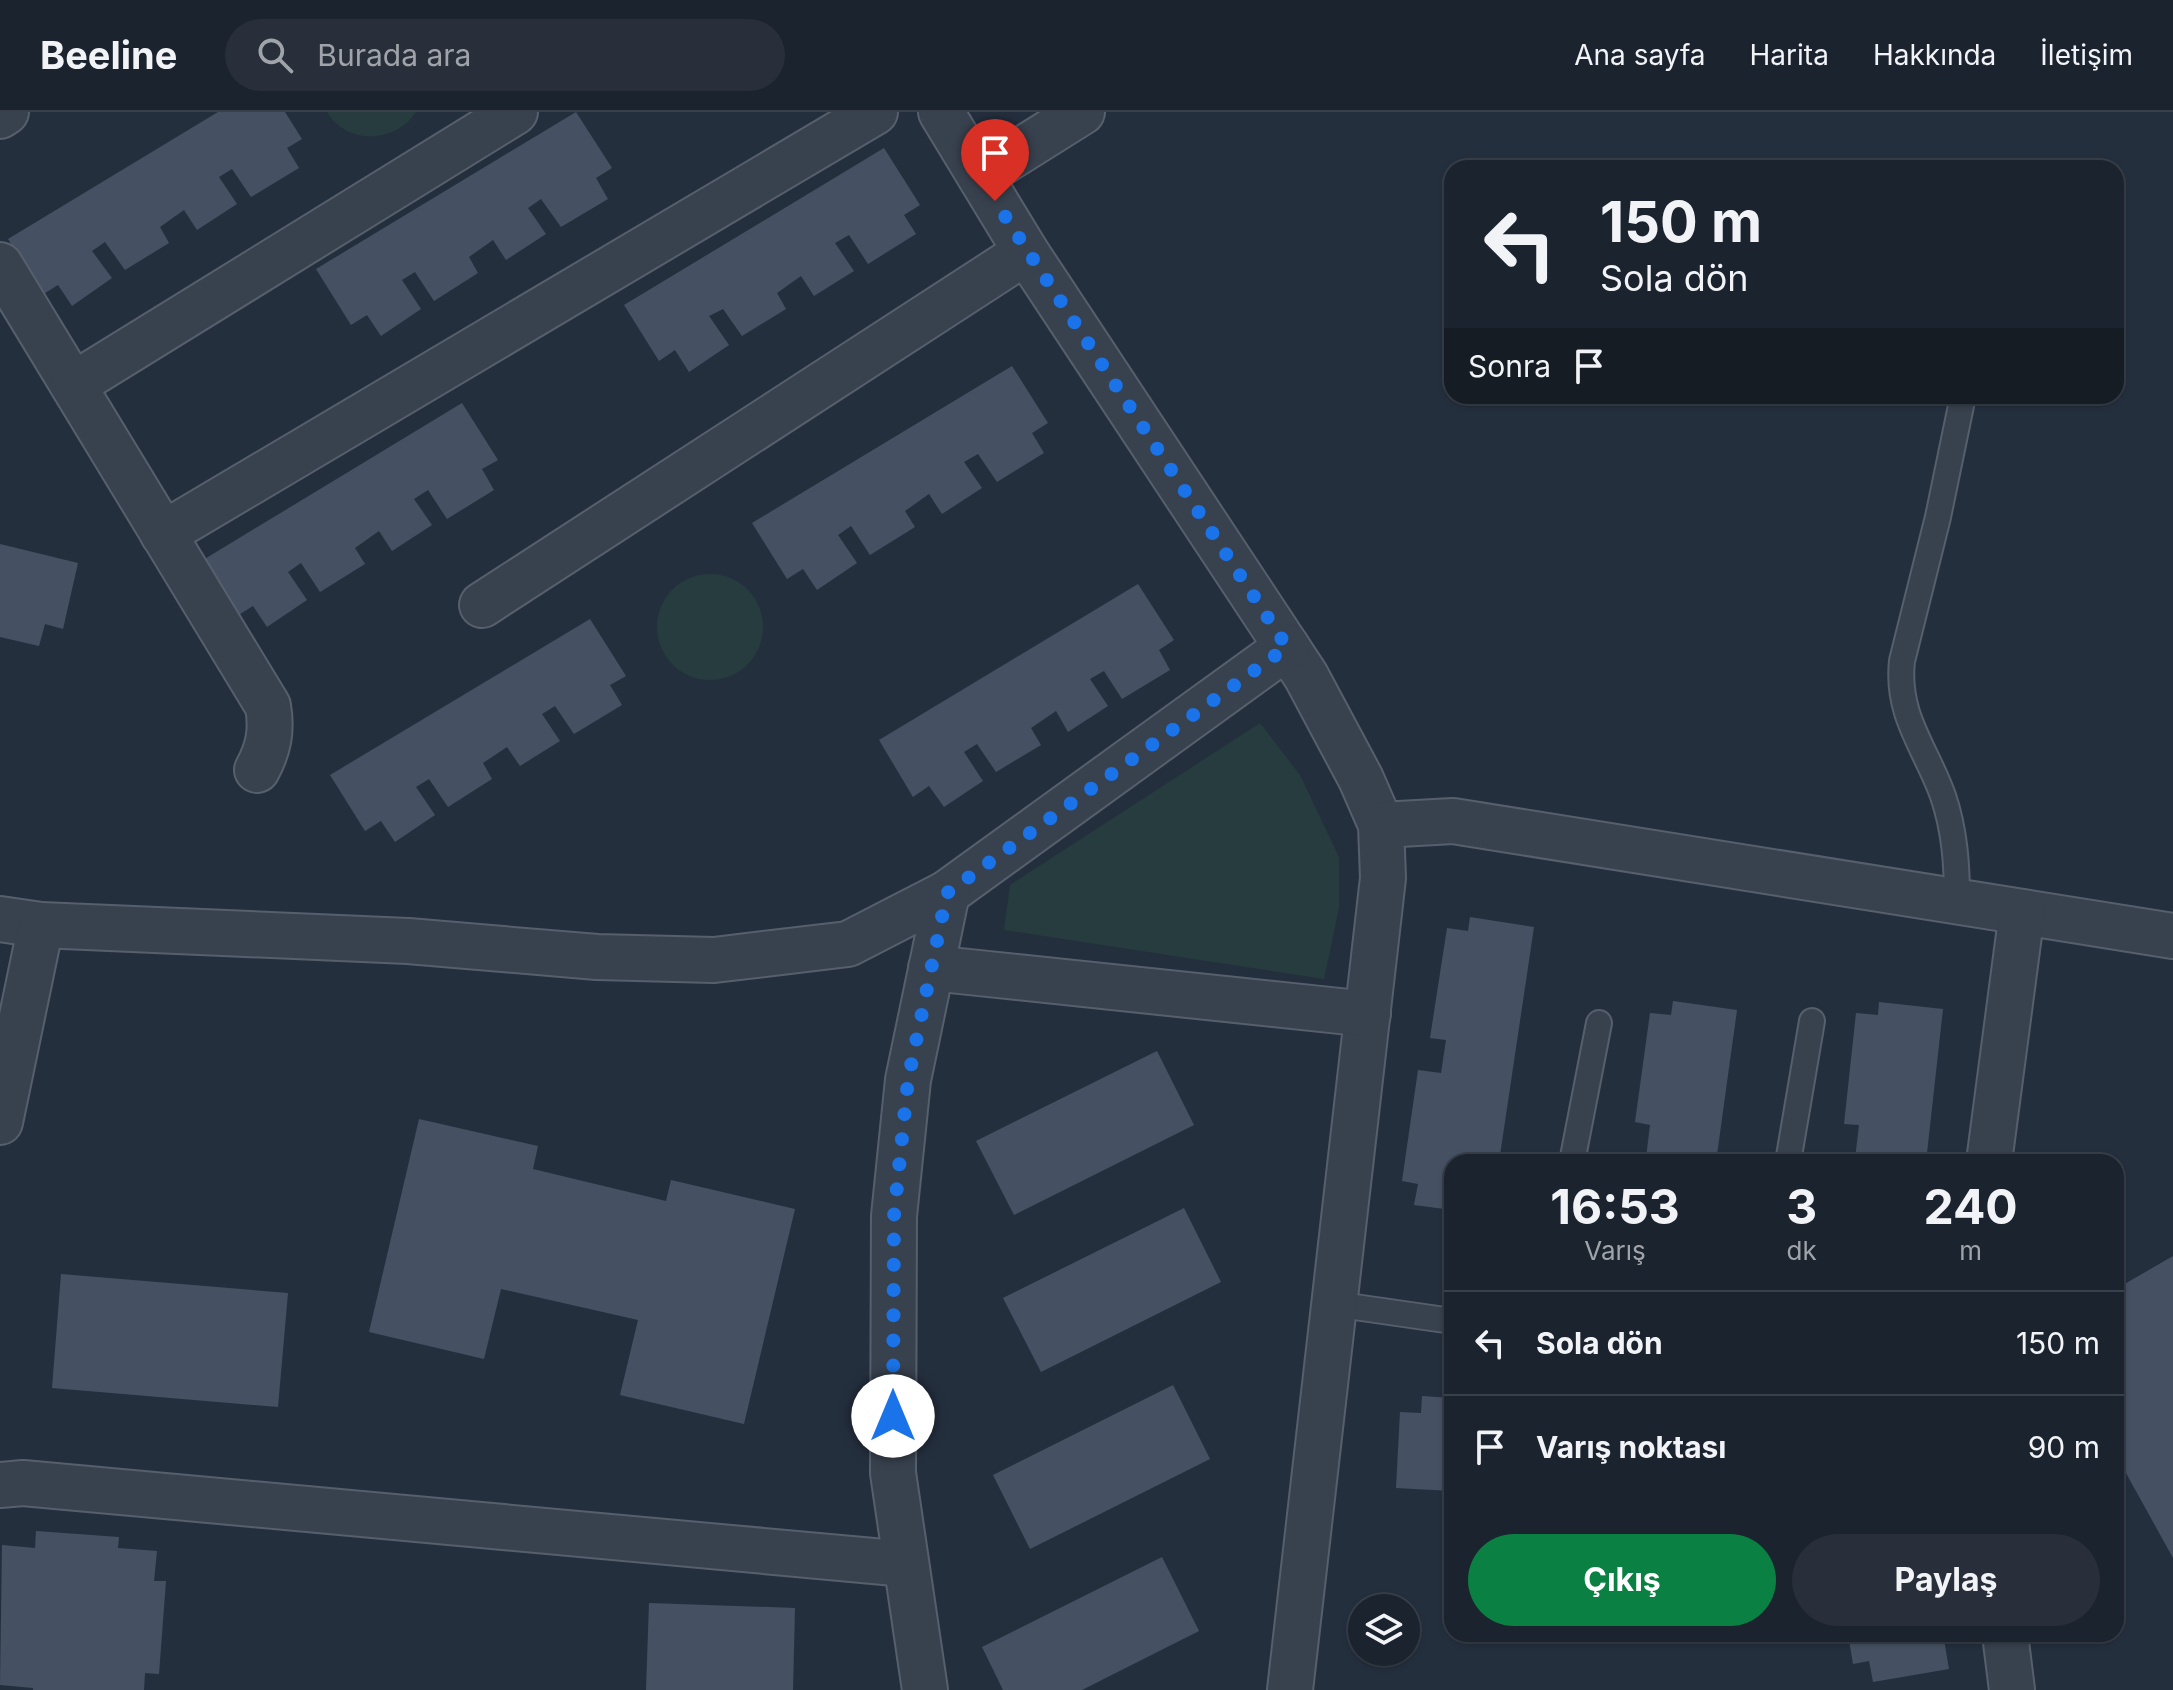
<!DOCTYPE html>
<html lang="tr">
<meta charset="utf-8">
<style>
body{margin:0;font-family:Inter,sans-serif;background:#282f3a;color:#f1f3f6;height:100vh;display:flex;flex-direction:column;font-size:30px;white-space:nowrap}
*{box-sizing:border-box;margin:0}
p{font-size:26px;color:#a0a4aa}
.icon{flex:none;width:44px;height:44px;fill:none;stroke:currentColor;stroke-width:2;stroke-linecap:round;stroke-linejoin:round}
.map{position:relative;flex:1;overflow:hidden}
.details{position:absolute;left:1444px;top:1042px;width:680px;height:488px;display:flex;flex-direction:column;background:#1b232e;border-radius:24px;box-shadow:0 2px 6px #0004,0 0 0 2px #39404a}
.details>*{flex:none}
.banner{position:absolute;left:1444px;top:48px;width:680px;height:244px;border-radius:24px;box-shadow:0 2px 6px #0004,0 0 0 2px #39404a;background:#1b232e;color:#f1f3f6;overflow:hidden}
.tools{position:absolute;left:1348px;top:1482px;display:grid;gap:16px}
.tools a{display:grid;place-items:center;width:72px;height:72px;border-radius:50%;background:#1b232e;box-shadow:0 2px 6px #0004,0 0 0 2px #39404a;font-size:40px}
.pin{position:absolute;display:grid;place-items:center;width:68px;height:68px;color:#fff;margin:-82px -34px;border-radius:50% 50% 50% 0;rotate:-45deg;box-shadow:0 0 8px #0007}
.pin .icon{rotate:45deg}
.me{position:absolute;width:88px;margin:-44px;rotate:0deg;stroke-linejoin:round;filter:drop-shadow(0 0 6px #0008)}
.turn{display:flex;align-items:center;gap:28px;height:168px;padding:0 24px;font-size:36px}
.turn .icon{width:104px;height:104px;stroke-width:2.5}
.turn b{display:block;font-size:56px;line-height:68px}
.then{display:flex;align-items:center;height:76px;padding:0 24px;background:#0003;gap:16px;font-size:30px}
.eta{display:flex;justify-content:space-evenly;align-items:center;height:136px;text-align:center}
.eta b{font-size:48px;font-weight:700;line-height:56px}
.action{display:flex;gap:16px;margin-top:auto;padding:16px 24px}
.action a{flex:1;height:92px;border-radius:48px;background:#0b8043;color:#fff;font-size:32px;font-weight:700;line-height:92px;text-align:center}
.action a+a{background:#282f3a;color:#f1f3f6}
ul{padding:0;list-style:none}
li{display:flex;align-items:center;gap:24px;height:104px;padding:0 24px;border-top:2px solid #39404a}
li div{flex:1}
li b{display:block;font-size:30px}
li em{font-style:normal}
header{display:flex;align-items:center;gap:48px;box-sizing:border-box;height:112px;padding:0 40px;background:#1b232e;border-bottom:2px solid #39404a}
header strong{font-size:38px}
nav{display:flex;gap:44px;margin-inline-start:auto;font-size:28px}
.search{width:560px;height:72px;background:#282f3a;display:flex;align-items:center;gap:20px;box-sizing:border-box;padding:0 28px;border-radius:44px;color:#a0a4aa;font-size:30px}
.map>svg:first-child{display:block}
.green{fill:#263c3f}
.building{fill:#455162}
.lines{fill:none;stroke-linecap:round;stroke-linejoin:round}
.lane-casing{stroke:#565f6c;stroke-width:28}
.street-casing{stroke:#565f6c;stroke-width:48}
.lane{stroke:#38414e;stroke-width:24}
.street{stroke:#38414e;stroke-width:44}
.route{stroke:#1a73e8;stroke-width:14;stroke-dasharray:0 25.2}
</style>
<header>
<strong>Beeline</strong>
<div class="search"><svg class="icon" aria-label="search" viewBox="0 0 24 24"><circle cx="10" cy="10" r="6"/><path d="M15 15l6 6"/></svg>Burada ara</div>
<nav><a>Ana sayfa</a><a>Harita</a><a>Hakkında</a><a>İletişim</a></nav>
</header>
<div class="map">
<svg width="2173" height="1578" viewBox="0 0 2173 1578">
<rect width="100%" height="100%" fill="#242f3e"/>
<!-- green -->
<g class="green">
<path d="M 327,0 L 416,0 C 396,31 347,34 327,0 Z"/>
<circle cx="710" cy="515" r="53"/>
<polygon points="1260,611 1300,663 1339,745 1339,796 1324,867 1004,818 1010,773"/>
</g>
<!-- building -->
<g class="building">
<polygon points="218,0 285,0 302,27 287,36 299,56 251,85 232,57 219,65 237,92 197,118 184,98 160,115 169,131 125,158 105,130 92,139 112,166 72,194 58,173 42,183 8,127"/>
<polygon points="576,0 612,56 596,66 608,87 561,115 541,87 528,96 546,122 506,148 493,128 469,145 478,161 434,189 415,160 402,168 421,197 381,224 367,203 351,213 316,157"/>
<polygon points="884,36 920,93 904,103 916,122 868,152 849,123 835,131 854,159 814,184 801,164 777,181 786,197 742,224 723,197 709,204 729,233 689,260 675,238 659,249 624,193"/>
<polygon points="1012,254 1048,311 1032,321 1044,341 997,370 978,342 964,350 982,376 942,402 929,382 905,399 915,415 870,443 851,414 838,423 857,451 817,478 803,457 787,467 752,411"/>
<polygon points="462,291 498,348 482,357 494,378 447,407 428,378 414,387 432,413 392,439 379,419 355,436 365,452 320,480 301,451 288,460 307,488 267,515 253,494 237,504 203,448"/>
<polygon points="0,432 78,451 63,517 45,512 39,534 0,525"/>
<polygon points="1138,472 1174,528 1159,538 1170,558 1122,587 1104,559 1090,567 1108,594 1068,620 1056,599 1031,616 1041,633 996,660 977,632 964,640 983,669 944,695 929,674 913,685 879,628"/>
<polygon points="590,507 626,564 610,573 622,593 574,622 555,594 542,602 560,629 520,654 507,635 483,651 492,667 448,695 429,667 416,675 435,703 395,730 381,709 365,719 330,663"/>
<polygon points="1470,805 1534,815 1499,1050 1452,1050 1452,1098 1414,1093 1418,1072 1402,1069 1418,958 1441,961 1446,928 1430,926 1447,816 1468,819"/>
<polygon points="1673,889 1737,898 1716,1050 1622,1050 1623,1043 1646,1046 1650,1013 1635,1010 1650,901 1671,903"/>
<polygon points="1879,890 1943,897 1926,1050 1832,1050 1833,1045 1855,1047 1859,1013 1844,1012 1856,901 1878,903"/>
<polygon points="1157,939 1194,1013 1014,1103 976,1029"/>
<polygon points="419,1007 538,1034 533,1057 666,1089 671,1068 795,1097 744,1312 620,1283 638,1208 501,1177 484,1247 369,1220"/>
<polygon points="1184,1096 1221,1170 1041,1260 1003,1186"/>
<polygon points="2173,1144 2173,1446 2116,1343 2116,1177"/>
<polygon points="61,1162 288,1181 278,1295 52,1276"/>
<polygon points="1173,1273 1210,1347 1030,1437 993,1363"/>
<polygon points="1422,1284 1452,1286 1452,1379 1396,1376 1400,1300 1421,1301"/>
<polygon points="36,1419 119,1425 118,1436 157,1439 154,1469 166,1469 159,1562 145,1561 144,1578 33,1578 33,1576 0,1573 2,1433 35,1436"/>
<polygon points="1162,1445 1199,1519 1082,1578 1003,1578 982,1535"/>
<polygon points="649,1491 795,1496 793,1578 646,1578"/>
<polygon points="1848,1522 1943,1522 1949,1557 1873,1570 1869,1549 1853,1552"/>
</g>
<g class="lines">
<!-- lane casing -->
<g class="lane-casing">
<g id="lane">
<path d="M 1957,789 C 1957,754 1955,719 1943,684 C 1926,636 1896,604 1902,549 L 1938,405 L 1963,284"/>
<polyline points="1572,1050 1599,911"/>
<polyline points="1788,1050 1812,909"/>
<polyline points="1334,1192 1452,1209"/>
</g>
</g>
<!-- street casing -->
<g class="street-casing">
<g id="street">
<polyline points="941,0 1026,140 1306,564 1361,667 1381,713 1383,766 1290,1578"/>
<polyline points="0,4 6,0"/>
<polyline points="980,64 1082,0"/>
<path d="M 0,153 L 268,594 C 272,618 269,636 257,658"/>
<polyline points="73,273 515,0"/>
<polyline points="163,422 875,0"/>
<polyline points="482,493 1026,140"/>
<polyline points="1381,713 1453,709 2173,824"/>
<polyline points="0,807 41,813 408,829 597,845 714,848 848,832 947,781 1287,535"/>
<polyline points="931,856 1368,902"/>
<polyline points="0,1010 41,813"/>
<polyline points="1989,1050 2022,800"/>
<polyline points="0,1373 23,1371 906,1452"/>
<polyline points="2005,1522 2012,1578"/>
<polyline points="925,1578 893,1361 894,1104 908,968 947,781"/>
</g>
</g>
<!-- lane -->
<use href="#lane" class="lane"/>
<!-- street -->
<use href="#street" class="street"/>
</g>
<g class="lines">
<!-- route -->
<polyline class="route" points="893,1304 894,1104 908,968 947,781 1287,535 995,89"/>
</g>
</svg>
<div class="tools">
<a><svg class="icon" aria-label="layers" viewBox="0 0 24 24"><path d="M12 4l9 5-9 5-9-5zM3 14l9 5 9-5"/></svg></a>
</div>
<div class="pin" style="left:995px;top:89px;background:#d93025"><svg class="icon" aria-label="arrive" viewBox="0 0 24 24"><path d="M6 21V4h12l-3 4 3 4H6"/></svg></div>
<svg class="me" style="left:893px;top:1304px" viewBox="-20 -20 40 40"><circle r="19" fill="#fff"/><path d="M0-13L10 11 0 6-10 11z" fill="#1a73e8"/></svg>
<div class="banner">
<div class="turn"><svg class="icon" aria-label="left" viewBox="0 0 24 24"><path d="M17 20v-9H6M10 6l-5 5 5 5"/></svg><div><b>150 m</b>Sola dön</div></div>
<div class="then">Sonra<svg class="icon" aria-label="arrive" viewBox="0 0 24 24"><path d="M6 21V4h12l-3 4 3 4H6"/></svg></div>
</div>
<section class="details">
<div class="eta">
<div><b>16:53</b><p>Varış</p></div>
<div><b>3</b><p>dk</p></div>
<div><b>240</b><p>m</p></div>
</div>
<ul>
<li><svg class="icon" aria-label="left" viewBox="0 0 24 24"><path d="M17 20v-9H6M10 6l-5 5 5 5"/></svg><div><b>Sola dön</b></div><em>150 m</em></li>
<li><svg class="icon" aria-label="arrive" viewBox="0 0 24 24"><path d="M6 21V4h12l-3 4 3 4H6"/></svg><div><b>Varış noktası</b></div><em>90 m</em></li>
</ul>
<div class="action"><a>Çıkış</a><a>Paylaş</a></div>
</section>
</div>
